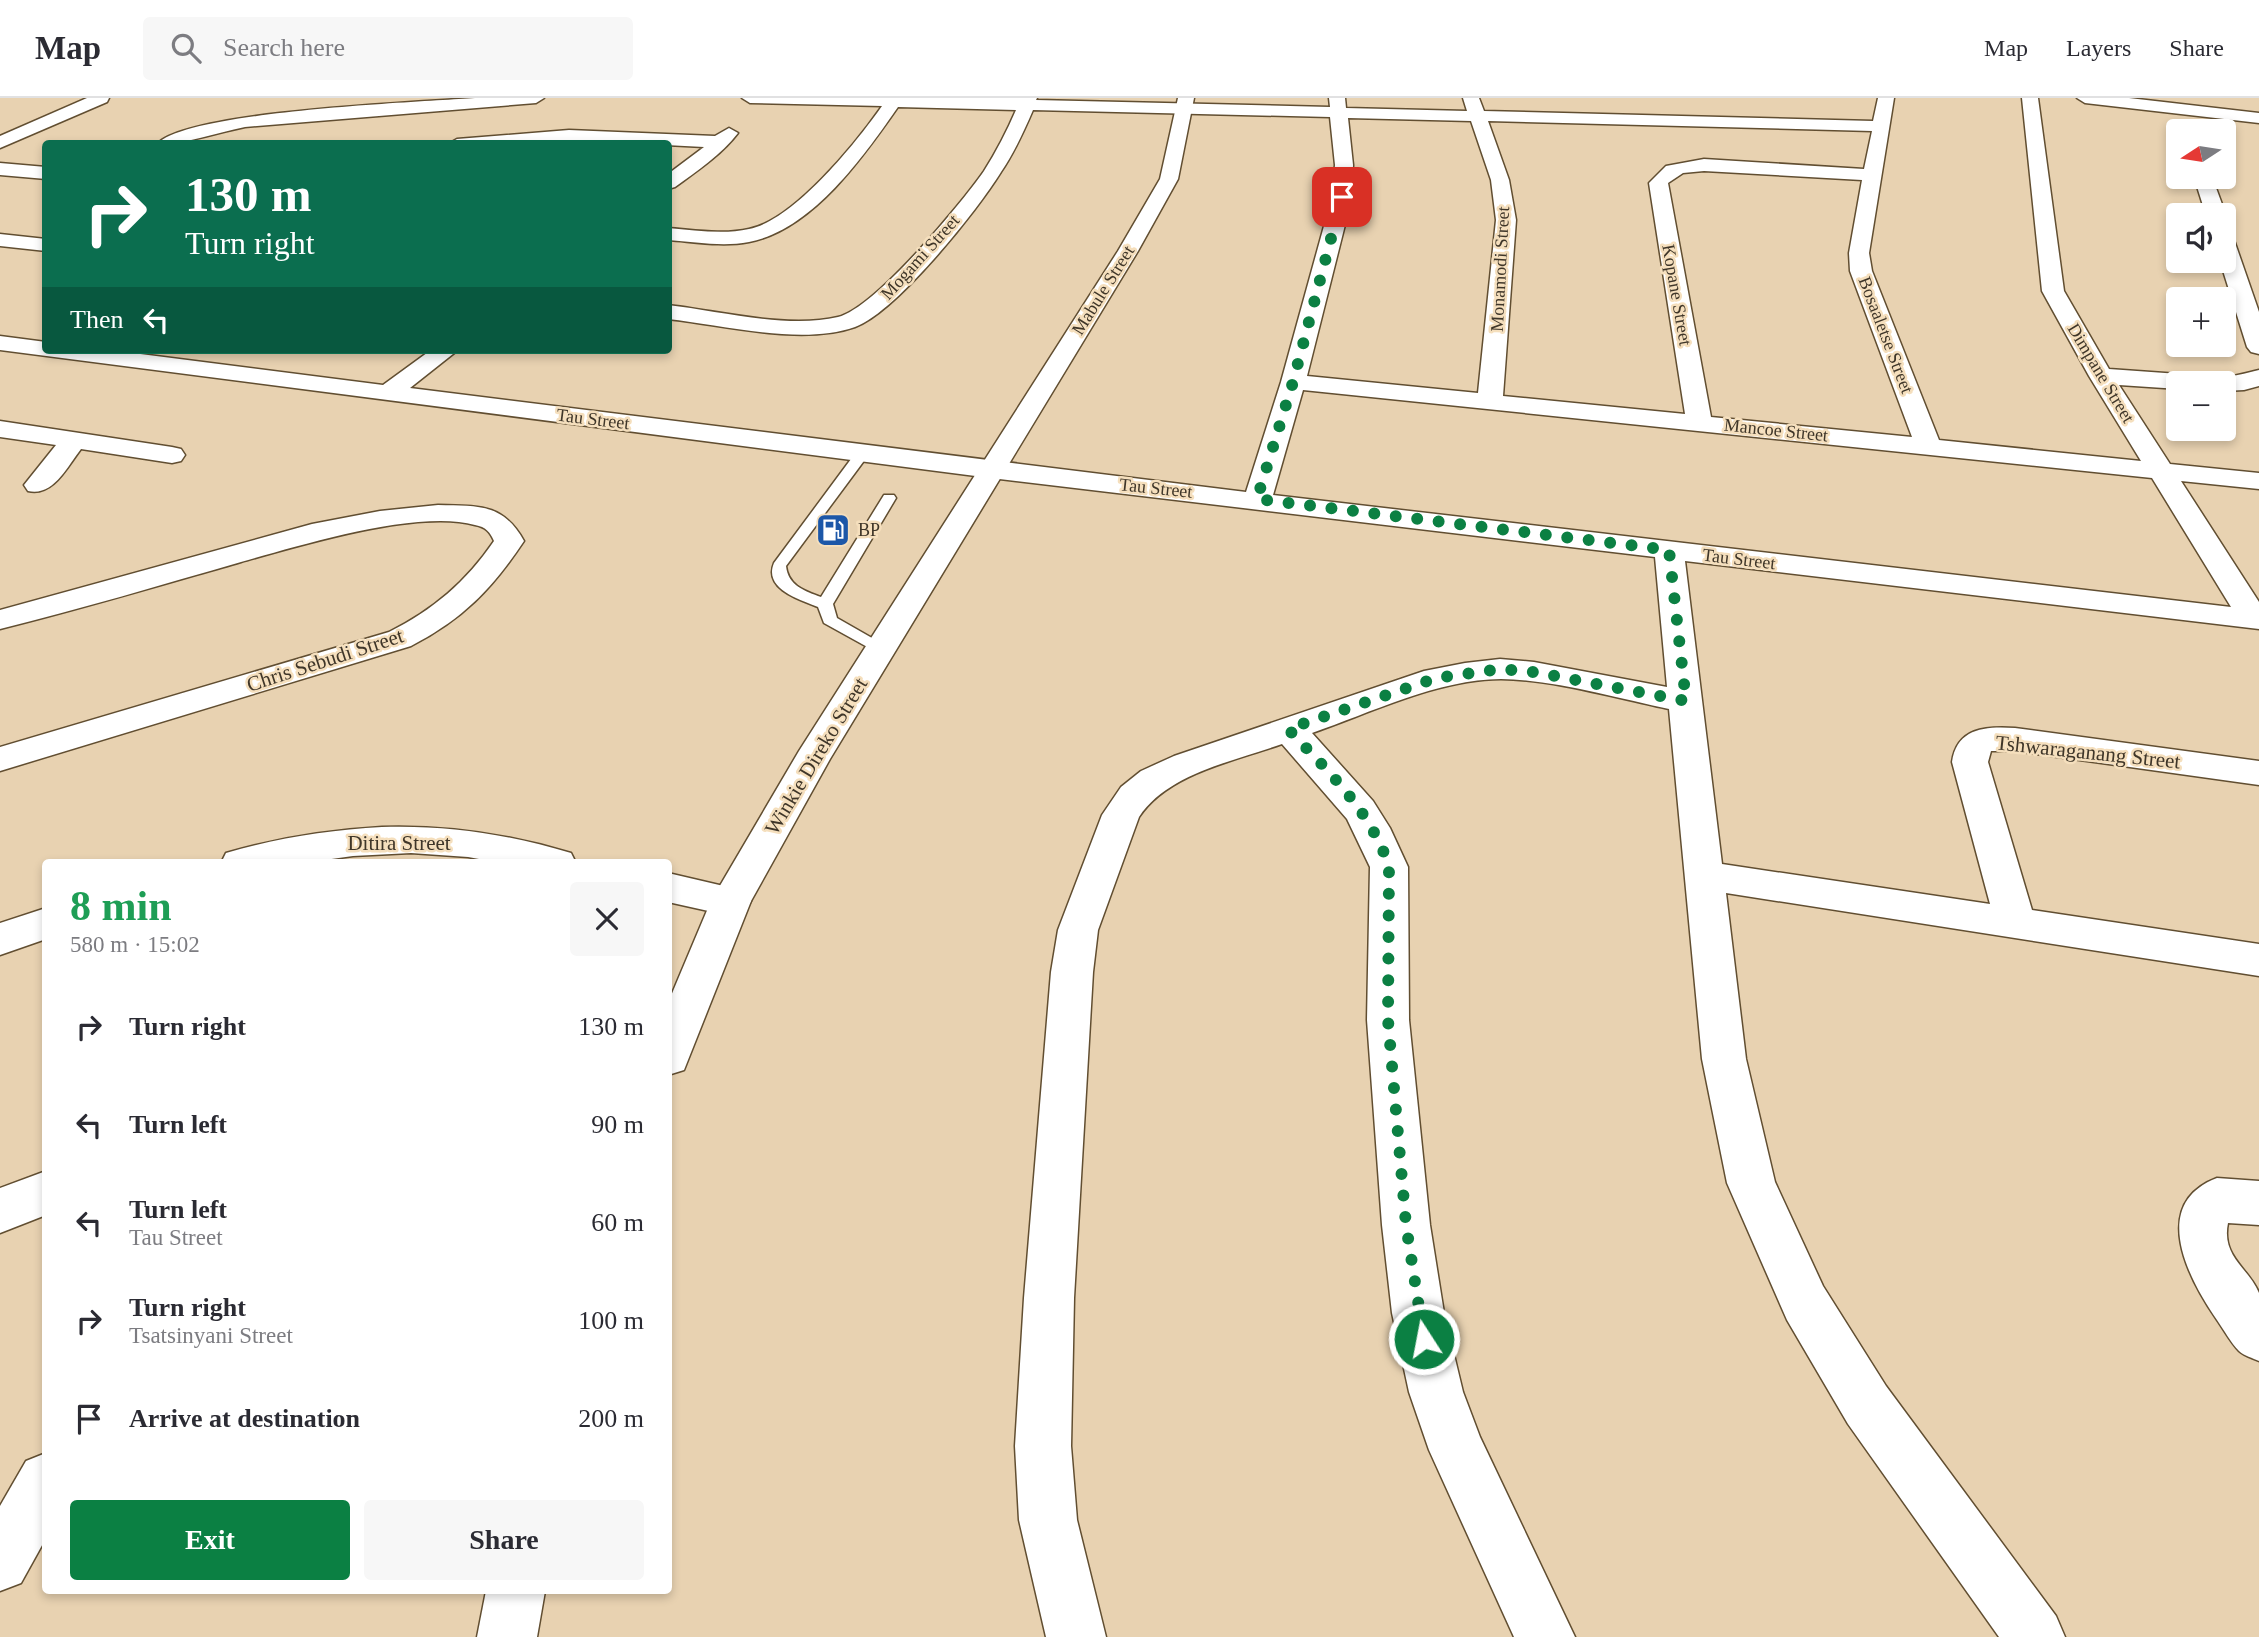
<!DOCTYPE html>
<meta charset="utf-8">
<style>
body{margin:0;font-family:Georgia,serif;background:#f7f7f7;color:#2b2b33;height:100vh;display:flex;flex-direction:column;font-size:26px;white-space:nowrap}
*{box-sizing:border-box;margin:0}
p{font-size:23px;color:#7c7c81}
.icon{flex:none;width:38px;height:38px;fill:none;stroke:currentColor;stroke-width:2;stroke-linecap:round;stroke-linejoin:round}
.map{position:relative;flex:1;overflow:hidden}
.sheet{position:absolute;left:42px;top:761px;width:630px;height:735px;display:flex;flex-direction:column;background:#fff;border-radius:7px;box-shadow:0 4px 10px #0003}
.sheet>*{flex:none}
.hud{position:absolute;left:42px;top:42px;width:630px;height:214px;border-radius:7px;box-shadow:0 4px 10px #0003;background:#0b6e4f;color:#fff;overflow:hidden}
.needle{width:46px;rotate:258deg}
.fabs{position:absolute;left:2166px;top:21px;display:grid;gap:14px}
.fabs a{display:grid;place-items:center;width:70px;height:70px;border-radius:7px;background:#fff;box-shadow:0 4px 10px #0003;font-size:35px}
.pin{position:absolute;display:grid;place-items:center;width:60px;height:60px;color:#fff;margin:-30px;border-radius:14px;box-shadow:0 4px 10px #0006}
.me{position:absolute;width:77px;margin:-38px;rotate:349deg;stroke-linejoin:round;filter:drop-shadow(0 0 5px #0008)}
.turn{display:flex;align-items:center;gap:24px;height:147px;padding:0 28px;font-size:32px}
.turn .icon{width:91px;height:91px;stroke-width:2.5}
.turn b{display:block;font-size:49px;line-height:60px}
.then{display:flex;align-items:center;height:66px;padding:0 28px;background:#0003;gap:14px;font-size:26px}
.round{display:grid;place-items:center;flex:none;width:74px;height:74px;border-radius:7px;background:#f7f7f7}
.summary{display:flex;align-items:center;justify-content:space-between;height:119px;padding:0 28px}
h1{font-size:42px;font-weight:600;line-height:52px;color:#1e9e55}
.action{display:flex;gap:14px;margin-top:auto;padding:14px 28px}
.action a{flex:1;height:80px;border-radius:7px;background:#0b8043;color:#fff;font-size:28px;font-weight:600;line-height:80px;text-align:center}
.action a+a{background:#f7f7f7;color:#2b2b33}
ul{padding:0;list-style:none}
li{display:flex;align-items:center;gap:21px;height:98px;padding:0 28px}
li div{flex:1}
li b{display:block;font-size:26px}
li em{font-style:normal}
header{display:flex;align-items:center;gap:42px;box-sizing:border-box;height:98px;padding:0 35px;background:#fff;border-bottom:2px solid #e1e1e2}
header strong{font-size:33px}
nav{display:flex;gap:38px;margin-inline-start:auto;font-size:24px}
.search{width:490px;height:63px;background:#f7f7f7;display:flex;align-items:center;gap:18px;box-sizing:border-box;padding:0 24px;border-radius:7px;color:#7c7c81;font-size:26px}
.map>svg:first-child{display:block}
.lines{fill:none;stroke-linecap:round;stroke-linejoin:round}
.service-casing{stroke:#614e31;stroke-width:3}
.minor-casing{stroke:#614e31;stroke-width:3}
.tertiary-casing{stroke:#614e31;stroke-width:3}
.service{fill:#fff;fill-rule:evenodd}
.minor{fill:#fff;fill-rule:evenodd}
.tertiary{fill:#fff;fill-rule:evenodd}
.route{stroke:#0b8043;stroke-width:12;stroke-dasharray:0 21.6}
.labels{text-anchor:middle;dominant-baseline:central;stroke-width:5;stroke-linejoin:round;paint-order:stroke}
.far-street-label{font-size:18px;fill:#3f3629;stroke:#f5dfbd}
.far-poi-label{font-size:18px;fill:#3f3629;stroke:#f5dfbd;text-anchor:start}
.street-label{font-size:21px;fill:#3f3629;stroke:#f5dfbd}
</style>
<header>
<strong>Map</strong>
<div class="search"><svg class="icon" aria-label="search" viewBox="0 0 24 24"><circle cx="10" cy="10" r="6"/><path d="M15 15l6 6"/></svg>Search here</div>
<nav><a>Map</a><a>Layers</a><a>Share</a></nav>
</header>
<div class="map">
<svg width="2259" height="1539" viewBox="0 0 2259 1539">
<rect width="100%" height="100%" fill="#e8d2b1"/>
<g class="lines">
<!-- service casing -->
<g class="service-casing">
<path id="service" d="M 862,352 L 869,356 L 786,468 C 788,488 805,493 821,499 L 884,397 L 894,397 L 896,400 L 833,506 L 837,520 L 886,548 L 888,551 L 880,556 L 824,525 L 818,509 C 800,502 763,491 774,465 L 857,353 Z"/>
</g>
<!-- minor casing -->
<g class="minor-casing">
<g id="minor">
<polygon points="87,0 109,0 107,4 0,50 0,38"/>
<path d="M 475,0 L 544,0 L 536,5 L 245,29 C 215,35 187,46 157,46 C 188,13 420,4 475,0 Z"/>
<path d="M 742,0 L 1037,0 L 1036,2 L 1330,9 L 1329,0 L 1345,0 L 1346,10 L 1467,13 L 1463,0 L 1479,0 L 1484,13 L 1873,23 L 1878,0 L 1894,0 L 1869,155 L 1872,173 L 1939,342 L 2141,363 L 2089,278 L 2042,193 L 2022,0 L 2038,0 L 2064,193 L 2109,271 L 2207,278 C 2225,282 2241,276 2259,272 L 2259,288 L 2244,292 L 2224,293 L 2224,285 L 2179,285 L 2179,291 L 2119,287 L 2170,366 L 2259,375 L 2259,391 L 2181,383 L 2259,504 L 2259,531 L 1685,463 L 1722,766 L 1990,806 L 1952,664 C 1957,630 1985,628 2015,630 L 2259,663 L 2259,687 L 2015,653 L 1991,653 L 1988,664 L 2032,812 L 2259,846 L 2259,878 L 1726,795 L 1746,961 L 1775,1084 L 1823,1188 L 1886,1288 L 2056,1518 L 2065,1539 L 1999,1539 L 1848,1326 L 1787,1222 L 1727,1085 L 1702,961 L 1669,611 C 1616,600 1555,582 1501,581 C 1439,581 1370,615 1312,635 L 1373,703 L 1390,730 L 1408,769 L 1409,922 L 1430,1127 L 1444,1215 L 1463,1294 L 1480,1339 L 1575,1539 L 1514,1539 L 1429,1352 L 1409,1294 L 1392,1215 L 1382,1127 L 1367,922 L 1370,769 L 1347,721 L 1282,646 C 1235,663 1168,675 1139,719 L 1098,832 L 1093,874 L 1074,1200 L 1071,1348 L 1077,1422 L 1106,1539 L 1046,1539 L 1019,1422 L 1015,1348 L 1024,1200 L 1051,874 L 1058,832 L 1102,717 L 1121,689 L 1141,673 L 1174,658 L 1424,573 L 1465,565 L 1500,561 L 1534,564 L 1667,589 L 1655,459 L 991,380 L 0,252 L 0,238 L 46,244 L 46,252 L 109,252 L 383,287 L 431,252 L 458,252 L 410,290 L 1246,394 L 1281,284 L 1332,99 L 1335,67 L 1330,19 L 1033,12 C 1024,33 1014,55 1001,74 C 977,113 896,214 855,229 C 802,248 723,227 668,221 L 668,207 C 720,213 788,231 838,219 C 875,210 961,106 984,73 C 996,54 1007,33 1016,12 L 898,9 C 864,58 812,132 749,144 C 723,149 695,144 668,142 L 668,130 C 695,132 723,137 749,131 C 794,122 856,45 882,8 L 750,5 ZM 1348,20 L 1471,23 L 1491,82 L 1496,122 L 1478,295 L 1307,278 L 1352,99 L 1353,67 ZM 1488,23 L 1872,33 L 1864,71 L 1704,61 L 1666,68 L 1649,85 L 1685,316 L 1503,298 L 1516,122 L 1509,82 ZM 1704,73 L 1862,82 L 1849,155 L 1850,173 L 1912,339 L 1711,319 L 1668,85 L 1683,75 ZM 1303,292 L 2152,380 L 2231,509 L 1273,397 Z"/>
<polygon points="2077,0 2129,0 2259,15 2259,25 2085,5"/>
<path d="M 729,30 L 738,35 C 721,57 697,73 675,89 L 668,91 L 668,76 L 704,49 L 569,42 L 529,46 L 448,46 L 457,41 L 569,32 L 715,38 Z"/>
<polygon points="0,65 46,69 46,81 0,77"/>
<polygon points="2194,79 2212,79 2226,117 2224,119 2224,117 2206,117"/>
<polygon points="0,136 46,141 46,153 0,148"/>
<polygon points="2224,136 2231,138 2234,142 2259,214 2259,256 2251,254 2247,249 2220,163 2224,163"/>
<path d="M 0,323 L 172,349 L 181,351 L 185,357 L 181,363 L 172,365 L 81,351 C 67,369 53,399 28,393 L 24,387 L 56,347 L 0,339 Z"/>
<path d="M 438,407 C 478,408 503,405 524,443 C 492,491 463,521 411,548 L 0,673 L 0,649 L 389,534 C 433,512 466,484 494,443 C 490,434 486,429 475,427 C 417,411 299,448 241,464 C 161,487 81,511 0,531 L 0,512 L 312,426 L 380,413 Z"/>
<path d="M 382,729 C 447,727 508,736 571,755 L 576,765 L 501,765 L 468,759 L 411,755 L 353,758 L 303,765 L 221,765 L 226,755 C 277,740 329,732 382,729 Z"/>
<polygon points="668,775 745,793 751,803 745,813 731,818 668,804"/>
<polygon points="46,810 46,841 0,857 0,825"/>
<polygon points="46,1073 46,1117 0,1135 0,1090"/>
<path d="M 2217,1080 L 2259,1083 L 2259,1127 L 2228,1125 C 2221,1159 2249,1170 2259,1195 C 2259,1206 2259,1248 2259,1263 C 2253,1260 2244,1258 2239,1253 C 2231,1245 2224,1232 2217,1222 C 2188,1180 2149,1106 2217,1080 Z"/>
<polygon points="46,1355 46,1440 21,1485 0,1493 0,1408 26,1363"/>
</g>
</g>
<!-- tertiary casing -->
<g class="tertiary-casing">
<g id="tertiary">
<polygon points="1178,0 1194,0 1178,81 1138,153 830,661 751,803 684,972 668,977 668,905 711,803 799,653 1118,153 1160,81"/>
<polygon points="486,1493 545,1493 537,1539 477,1539"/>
</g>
</g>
<!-- service -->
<use href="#service" class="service"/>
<!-- minor -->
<use href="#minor" class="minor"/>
<!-- tertiary -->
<use href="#tertiary" class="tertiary"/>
</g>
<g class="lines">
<!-- route -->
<path class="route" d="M 1342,99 L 1293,284 L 1257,401 L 1669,452 L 1686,603 L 1534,574 L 1500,571 L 1436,580 L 1288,631 C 1327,672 1372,714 1389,769 L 1388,922 L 1406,1127 L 1424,1241"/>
</g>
<!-- icons -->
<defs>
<g id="fuel-square" transform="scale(1.75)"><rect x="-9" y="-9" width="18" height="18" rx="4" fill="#1c57a8" stroke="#f5dfbd"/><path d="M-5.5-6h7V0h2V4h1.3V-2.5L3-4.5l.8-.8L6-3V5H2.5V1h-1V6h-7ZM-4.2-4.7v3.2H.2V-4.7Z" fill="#fff"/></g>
</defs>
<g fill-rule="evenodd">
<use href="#fuel-square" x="833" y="432"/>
</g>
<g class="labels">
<!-- far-street labels -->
<g class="far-street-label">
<text transform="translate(920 159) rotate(-48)">Mogami Street</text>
<text transform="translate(1500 171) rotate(-87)">Monamodi Street</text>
<text transform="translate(1103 192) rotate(-58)">Mabule Street</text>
<text transform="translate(1677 197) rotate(80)">Kopane Street</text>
<text transform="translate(1886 237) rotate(69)">Bosaaletse Street</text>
<text transform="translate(2101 275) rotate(59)">Dimpane Street</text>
<text transform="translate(593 321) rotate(7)">Tau Street</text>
<text transform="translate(1776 332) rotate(6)">Mancoe Street</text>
<text transform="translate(1156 390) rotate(6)">Tau Street</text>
<text transform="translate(1739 461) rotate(7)">Tau Street</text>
</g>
<!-- far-poi labels -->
<g class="far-poi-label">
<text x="858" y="432">BP</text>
</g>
<!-- street labels -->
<g class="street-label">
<text transform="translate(325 562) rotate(-18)">Chris Sebudi Street</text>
<text transform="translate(2088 654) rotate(6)">Tshwaraganang Street</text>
<text transform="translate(816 658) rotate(-59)">Winkie Direko Street</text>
<text x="399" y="745">Ditira Street</text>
</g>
</g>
</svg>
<div class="fabs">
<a><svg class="needle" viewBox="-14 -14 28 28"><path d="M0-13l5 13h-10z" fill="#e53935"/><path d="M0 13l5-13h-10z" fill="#7c7c81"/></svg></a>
<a><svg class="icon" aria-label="sound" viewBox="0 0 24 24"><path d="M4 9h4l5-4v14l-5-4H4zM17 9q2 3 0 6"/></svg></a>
<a>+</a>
<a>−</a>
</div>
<div class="pin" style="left:1342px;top:99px;background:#d93025"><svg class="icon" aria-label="arrive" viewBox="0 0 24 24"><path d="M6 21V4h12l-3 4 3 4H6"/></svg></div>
<svg class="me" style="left:1424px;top:1241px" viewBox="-20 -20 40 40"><circle r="17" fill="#0b8043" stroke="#fff" stroke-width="3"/><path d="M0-11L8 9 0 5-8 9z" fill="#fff"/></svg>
<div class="hud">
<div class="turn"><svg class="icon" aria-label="right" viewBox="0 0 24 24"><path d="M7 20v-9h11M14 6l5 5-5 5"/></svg><div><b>130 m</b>Turn right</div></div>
<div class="then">Then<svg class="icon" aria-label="left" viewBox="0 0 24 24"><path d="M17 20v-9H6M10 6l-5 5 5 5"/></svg></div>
</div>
<section class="sheet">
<div class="summary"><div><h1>8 min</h1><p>580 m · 15:02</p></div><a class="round"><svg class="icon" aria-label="close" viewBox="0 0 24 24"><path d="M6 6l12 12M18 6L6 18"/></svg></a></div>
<ul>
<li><svg class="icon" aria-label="right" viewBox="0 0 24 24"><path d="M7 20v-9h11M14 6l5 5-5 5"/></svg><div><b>Turn right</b></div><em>130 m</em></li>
<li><svg class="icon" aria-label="left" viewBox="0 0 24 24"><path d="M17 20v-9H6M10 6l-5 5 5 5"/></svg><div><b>Turn left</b></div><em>90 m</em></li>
<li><svg class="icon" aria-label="left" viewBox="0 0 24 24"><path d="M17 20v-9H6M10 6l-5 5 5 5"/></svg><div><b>Turn left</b><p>Tau Street</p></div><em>60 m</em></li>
<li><svg class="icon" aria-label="right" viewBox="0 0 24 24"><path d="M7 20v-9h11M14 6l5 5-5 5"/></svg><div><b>Turn right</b><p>Tsatsinyani Street</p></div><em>100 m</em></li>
<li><svg class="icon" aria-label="arrive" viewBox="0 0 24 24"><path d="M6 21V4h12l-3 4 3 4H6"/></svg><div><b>Arrive at destination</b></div><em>200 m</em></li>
</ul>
<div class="action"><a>Exit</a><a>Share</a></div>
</section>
</div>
